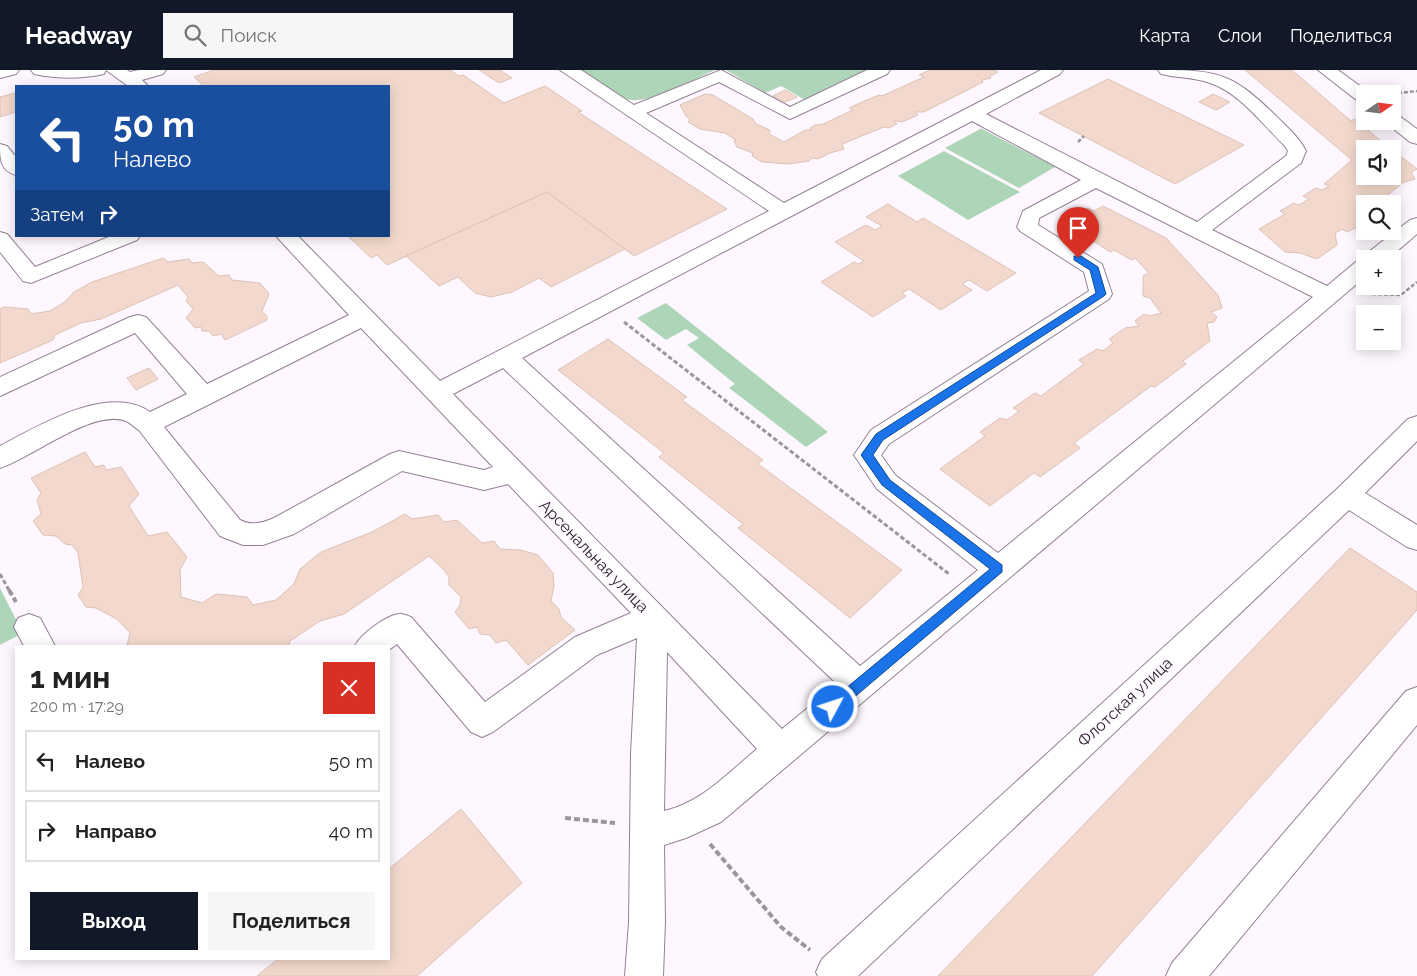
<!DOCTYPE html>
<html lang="ru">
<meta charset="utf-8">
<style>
body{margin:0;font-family:Raleway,sans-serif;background:#f6f6f6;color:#222;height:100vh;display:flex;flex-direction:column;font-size:19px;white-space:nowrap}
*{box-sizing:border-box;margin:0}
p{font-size:16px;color:#767676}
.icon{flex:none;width:28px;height:28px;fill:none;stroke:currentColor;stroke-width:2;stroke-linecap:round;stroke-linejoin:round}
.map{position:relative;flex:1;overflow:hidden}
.panel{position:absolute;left:15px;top:575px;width:375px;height:315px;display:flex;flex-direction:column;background:#fff;border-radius:0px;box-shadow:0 2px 12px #0003}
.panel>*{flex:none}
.banner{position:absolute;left:15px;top:15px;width:375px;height:152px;border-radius:0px;box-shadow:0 2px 12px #0003;background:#1a4fa0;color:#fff;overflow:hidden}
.needle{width:32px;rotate:76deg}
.tools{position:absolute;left:1356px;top:15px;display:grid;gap:10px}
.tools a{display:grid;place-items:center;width:45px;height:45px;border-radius:0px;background:#fff;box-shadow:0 2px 12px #0003;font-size:25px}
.pin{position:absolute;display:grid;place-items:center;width:42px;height:42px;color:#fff;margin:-51px -21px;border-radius:50% 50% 50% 0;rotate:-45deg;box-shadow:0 0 5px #0007}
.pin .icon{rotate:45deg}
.me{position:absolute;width:55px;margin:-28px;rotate:50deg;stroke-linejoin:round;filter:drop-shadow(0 0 4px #0008)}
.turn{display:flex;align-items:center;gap:18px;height:105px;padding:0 15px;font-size:22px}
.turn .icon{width:65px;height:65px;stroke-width:2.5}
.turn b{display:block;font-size:35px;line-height:42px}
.then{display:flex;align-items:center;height:48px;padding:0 15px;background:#0003;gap:10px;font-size:19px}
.round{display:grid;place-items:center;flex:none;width:52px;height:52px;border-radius:0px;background:#f6f6f6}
.summary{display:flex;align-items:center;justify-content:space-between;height:85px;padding:0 15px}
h1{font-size:30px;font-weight:700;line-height:38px}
.button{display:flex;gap:10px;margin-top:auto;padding:10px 15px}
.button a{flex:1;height:58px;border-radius:0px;background:#111827;color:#fff;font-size:20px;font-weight:700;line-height:58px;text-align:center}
.button a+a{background:#f6f6f6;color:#222}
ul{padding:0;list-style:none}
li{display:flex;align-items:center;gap:15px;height:62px;margin:0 10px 8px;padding:0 5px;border:2px solid #e0e0e0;border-radius:0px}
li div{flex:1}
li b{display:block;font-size:19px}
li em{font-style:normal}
header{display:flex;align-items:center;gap:30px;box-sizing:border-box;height:70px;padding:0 25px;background:#111827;color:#fff}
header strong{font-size:24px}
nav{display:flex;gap:28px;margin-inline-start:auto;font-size:18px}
.search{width:350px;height:45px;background:#f6f6f6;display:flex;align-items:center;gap:12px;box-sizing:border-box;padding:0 18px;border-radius:0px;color:#767676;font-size:19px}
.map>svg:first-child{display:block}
.green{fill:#add5b7}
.building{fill:#f3d9cd;stroke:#dbc2b6}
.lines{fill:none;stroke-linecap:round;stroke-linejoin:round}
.minor-casing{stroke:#938193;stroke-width:2}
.path-far2{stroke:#9d959d;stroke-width:2.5;stroke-dasharray:4 2;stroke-linecap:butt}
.path-far1{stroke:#9d959d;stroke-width:3;stroke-dasharray:4.5 2.5;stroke-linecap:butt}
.path{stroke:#9d959d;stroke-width:4;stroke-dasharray:6 3;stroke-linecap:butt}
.minor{fill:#fff;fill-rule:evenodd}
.route{fill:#1a73e8;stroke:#114b97}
.labels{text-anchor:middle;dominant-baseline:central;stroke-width:4;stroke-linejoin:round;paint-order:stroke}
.street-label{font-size:16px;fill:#251e25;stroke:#fff7ff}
</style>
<header>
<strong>Headway</strong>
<div class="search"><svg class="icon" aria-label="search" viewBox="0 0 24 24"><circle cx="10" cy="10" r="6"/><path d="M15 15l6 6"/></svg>Поиск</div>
<nav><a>Карта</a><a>Слои</a><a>Поделиться</a></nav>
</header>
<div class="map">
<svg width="1417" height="906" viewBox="0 0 1417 906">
<rect width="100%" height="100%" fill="#fff7ff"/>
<!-- green -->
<g class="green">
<path d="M 578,0 L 715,0 C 692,10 648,36 624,29 Z"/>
<polygon points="726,0 868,0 805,30 781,16 765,23"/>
<polygon points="982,58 982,59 1055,97 1019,118 945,78"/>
<polygon points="944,81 1020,122 968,150 898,106"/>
<polygon points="666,233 828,362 806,377 729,318 735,314 687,275 699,268 686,259 666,270 637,248"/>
<polygon points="0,518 23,563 0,575"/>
</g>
<!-- building -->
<g class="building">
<polygon points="214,0 450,0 459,6 463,5 504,33 545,16 582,41 578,42 727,139 634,186 547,122 387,195 377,185 371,188 348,166 389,166 389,16 204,16 194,7"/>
<polygon points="479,0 500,0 512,8 499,13"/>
<polygon points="930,0 993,0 998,2 990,6 991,8 982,10 983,12 924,42 915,42 918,45 902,52 896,51 894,51 897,54 889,58 884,57 842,74 844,79 830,83 818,89 812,88 809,91 788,94 762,92 752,86 753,83 737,77 734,71 736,70 725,63 700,59 688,52 690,50 686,46 680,35 705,24 713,25 753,49 756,54 770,60 769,64 784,72 805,60 811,60 810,58 815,55 823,54 853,40 849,38 862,32 879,25 882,26 924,7 919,5"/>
<polygon points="1245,0 1292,0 1351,51 1354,49 1391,79 1365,79 1365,106 1392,106 1392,80 1417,99 1411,102 1415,109 1404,112 1376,134 1365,134 1365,153 1347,162 1342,159 1335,163 1337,175 1317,189 1300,183 1285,182 1259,159 1285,144 1280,141 1294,133 1299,135 1309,129 1303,126 1316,118 1322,120 1329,116 1324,114 1352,90"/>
<polygon points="1108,9 1244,75 1175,114 1039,43"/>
<polygon points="785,20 797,27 785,32 773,26"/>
<polygon points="15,23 16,42 0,47 0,27"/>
<polygon points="1213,24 1230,32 1216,40 1199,32"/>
<polygon points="547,122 625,179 551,217 539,208 512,222 491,227 475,223 458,207 439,216 406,186"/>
<polygon points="888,134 917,152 923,148 1016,203 987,221 969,210 962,214 972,220 941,240 909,219 902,223 906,226 873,247 821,212 854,192 858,194 864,191 835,172 866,155 875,160 882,156 866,147"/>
<polygon points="1103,136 1166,168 1218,225 1222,238 1211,242 1217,247 1214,252 1207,253 1210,271 1183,291 1186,294 1155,317 1151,316 1074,373 1080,378 1040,407 1034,403 990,436 940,399 985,366 980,362 1000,348 1007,350 1019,341 1013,338 1035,323 1041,326 1084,294 1079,290 1097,279 1103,281 1113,273 1109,269 1125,258 1139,256 1135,251 1144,244 1150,246 1161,243 1150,228 1143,226 1143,206 1149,203 1135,188 1132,190 1114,180 1110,182 1071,156 1078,151 1073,148 1088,138 1094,141"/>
<polygon points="163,188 168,192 189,189 192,193 203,192 219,206 229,205 232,210 260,213 269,224 262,241 267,246 267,250 225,270 221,264 213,266 209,261 202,261 201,257 195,258 186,248 193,239 186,231 188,227 178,215 101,249 81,253 55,265 53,270 0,293 0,239 4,237 28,239 31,244 50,241 66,231 74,222 92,212"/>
<polygon points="608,269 687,327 682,330 763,390 758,394 902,500 850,548 738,458 743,454 659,387 664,383 558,300"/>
<polygon points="149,298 158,309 136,320 127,308"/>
<polygon points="85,382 95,397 104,395 106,400 121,397 139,424 129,436 148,466 167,462 187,487 180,500 181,527 202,533 216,524 247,527 253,535 276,530 294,514 300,499 321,482 372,462 405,444 412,449 438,445 444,452 457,450 482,473 494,471 500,479 521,480 538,485 553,503 554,516 551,531 559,539 561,547 575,560 528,595 506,570 496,573 490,565 480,564 477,557 469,559 455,542 460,535 461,527 449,515 449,507 444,500 429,486 344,544 320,551 290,571 289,576 127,576 130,563 117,549 96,538 86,537 78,525 83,517 78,483 72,475 65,474 56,466 43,465 33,451 41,444 37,430 41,423 31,408"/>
<polygon points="1350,478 1417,522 1417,540 1092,906 938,906"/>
<polygon points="461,739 522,813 417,906 257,906 278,889 389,889 389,799"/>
</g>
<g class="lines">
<!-- minor casing -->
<g class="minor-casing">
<g id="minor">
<polygon points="0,0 19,0 16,4 0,8"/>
<path d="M 31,0 L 127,0 L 130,2 L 139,0 L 166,0 L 163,4 L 142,10 L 148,16 L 128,16 L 106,0 L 104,4 C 81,9 58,9 34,4 Z"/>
<path d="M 560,0 L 581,0 L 634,35 L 721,0 L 790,37 L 867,0 L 890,0 L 887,4 L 790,49 L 719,12 L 646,43 L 784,133 L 1041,0 L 1063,0 L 1060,4 L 986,44 L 1197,152 L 1286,86 L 1288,81 L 1284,75 C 1262,54 1240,23 1210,13 C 1194,7 1177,8 1161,4 L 1158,0 C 1219,0 1232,3 1276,46 C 1287,57 1299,67 1306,81 L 1301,93 L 1212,160 L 1327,216 L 1357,191 L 1364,190 L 1366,184 L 1410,150 L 1417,148 L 1417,164 L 1388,189 L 1365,189 L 1365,207 L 721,752 L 686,768 L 664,775 L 665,852 L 663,906 L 625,906 L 629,852 L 631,684 L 637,568 L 597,585 L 493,662 L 482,667 L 471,662 L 397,574 L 389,580 L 389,576 L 355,576 C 360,565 386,545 399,544 C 402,543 407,546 411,547 L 485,632 L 575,567 L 631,543 L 508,414 L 484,420 L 402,401 L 294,464 L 263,475 L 243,475 L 220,466 L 139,360 C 135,358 131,353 126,351 C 93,338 32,388 0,398 L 0,376 C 38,356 108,313 150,342 L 187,324 L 135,263 L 0,326 L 0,307 L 130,247 L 138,245 L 146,247 L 207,314 L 349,245 L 276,166 L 298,166 L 440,311 L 769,141 ZM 972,51 L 1081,110 L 1023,141 L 1017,157 L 1020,161 L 1084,202 L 1089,221 L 871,360 L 854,385 L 877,419 L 978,500 L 860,596 L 522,288 ZM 1096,118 L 1313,227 L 998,483 L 895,405 L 881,385 L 889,374 L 1109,229 L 1112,224 L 1102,194 L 1038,155 L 1039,148 ZM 361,258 L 493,397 L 484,400 L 399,381 L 390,384 L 274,448 C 263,453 251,456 240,450 L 164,357 ZM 503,298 L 837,614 L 782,659 L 453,324 ZM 667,582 L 757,679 C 729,702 701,733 664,741 Z"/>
<polygon points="1318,0 1338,0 1371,24 1365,24 1365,33 1359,32"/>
<polygon points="1392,44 1398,45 1417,59 1417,74 1410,72 1386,53 1384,51 1392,51"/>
<path d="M 0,74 L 7,76 L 16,87 L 16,105 C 0,101 0,88 0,74 Z"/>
<polygon points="0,162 7,164 35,197 111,166 140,166 137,170 31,213 23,211 0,182"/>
<polygon points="1417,346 1417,371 1365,423 1417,455 1417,480 1407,477 1349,440 858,906 818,906 816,902 822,889 1338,418 1408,349"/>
<polygon points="29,544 40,548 55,576 24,576 14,557 18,548"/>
<polygon points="1417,617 1417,655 1209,906 1166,906 1172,893 1406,621"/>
</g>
</g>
<!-- path-far2 -->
<g class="path-far2">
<polyline points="1392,24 1417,21"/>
<polyline points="1078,72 1084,66"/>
<polyline points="1372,224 1401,225 1417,212"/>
</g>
<!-- path-far1 -->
<g class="path-far1">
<polyline points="624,252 949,504"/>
<polyline points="0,504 10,522"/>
</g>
<!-- path -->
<g class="path">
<polyline points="9,520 16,532"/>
<polyline points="565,748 615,753"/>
<polyline points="710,774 781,857 810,880"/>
</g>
<!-- minor -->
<use href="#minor" class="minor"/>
</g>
<!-- route -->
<polygon class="route" points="1074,186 1081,186 1098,197 1106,224 1104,226 883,370 873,385 890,410 1002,495 1002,502 838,641 828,641 826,637 828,633 990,499 882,415 861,385 876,364 1096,223 1090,200 1074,190"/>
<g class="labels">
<!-- street labels -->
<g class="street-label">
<text transform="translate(594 486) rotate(46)">Арсенальная улица</text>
<text transform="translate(1125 632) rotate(-43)">Флотская улица</text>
</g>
</g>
</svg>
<div class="tools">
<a><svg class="needle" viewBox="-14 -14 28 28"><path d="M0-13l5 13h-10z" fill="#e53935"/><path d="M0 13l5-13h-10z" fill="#767676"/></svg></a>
<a><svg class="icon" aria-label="sound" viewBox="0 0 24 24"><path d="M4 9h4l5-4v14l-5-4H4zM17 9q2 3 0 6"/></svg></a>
<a><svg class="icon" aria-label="search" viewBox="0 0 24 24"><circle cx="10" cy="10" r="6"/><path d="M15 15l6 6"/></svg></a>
<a>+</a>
<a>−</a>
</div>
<div class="pin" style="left:1078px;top:188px;background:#d93025"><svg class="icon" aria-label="arrive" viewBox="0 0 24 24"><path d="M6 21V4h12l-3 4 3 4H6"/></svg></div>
<svg class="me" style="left:833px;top:637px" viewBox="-20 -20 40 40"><circle r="17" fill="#1a73e8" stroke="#fff" stroke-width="3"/><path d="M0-11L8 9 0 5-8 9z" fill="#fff"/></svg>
<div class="banner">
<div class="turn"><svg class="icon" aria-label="left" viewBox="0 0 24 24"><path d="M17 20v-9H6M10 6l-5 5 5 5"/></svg><div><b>50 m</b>Налево</div></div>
<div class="then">Затем<svg class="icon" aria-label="right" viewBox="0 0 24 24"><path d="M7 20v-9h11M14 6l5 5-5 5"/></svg></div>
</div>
<section class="panel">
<div class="summary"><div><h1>1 мин</h1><p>200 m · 17:29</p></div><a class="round" style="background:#d93025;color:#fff"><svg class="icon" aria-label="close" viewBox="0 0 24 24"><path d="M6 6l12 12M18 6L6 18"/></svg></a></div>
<ul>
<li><svg class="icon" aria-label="left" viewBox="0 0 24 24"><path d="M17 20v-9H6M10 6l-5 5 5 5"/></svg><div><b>Налево</b></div><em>50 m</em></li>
<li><svg class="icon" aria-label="right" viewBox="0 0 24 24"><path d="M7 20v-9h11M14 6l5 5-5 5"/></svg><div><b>Направо</b></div><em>40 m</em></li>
</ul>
<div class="button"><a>Выход</a><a>Поделиться</a></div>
</section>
</div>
